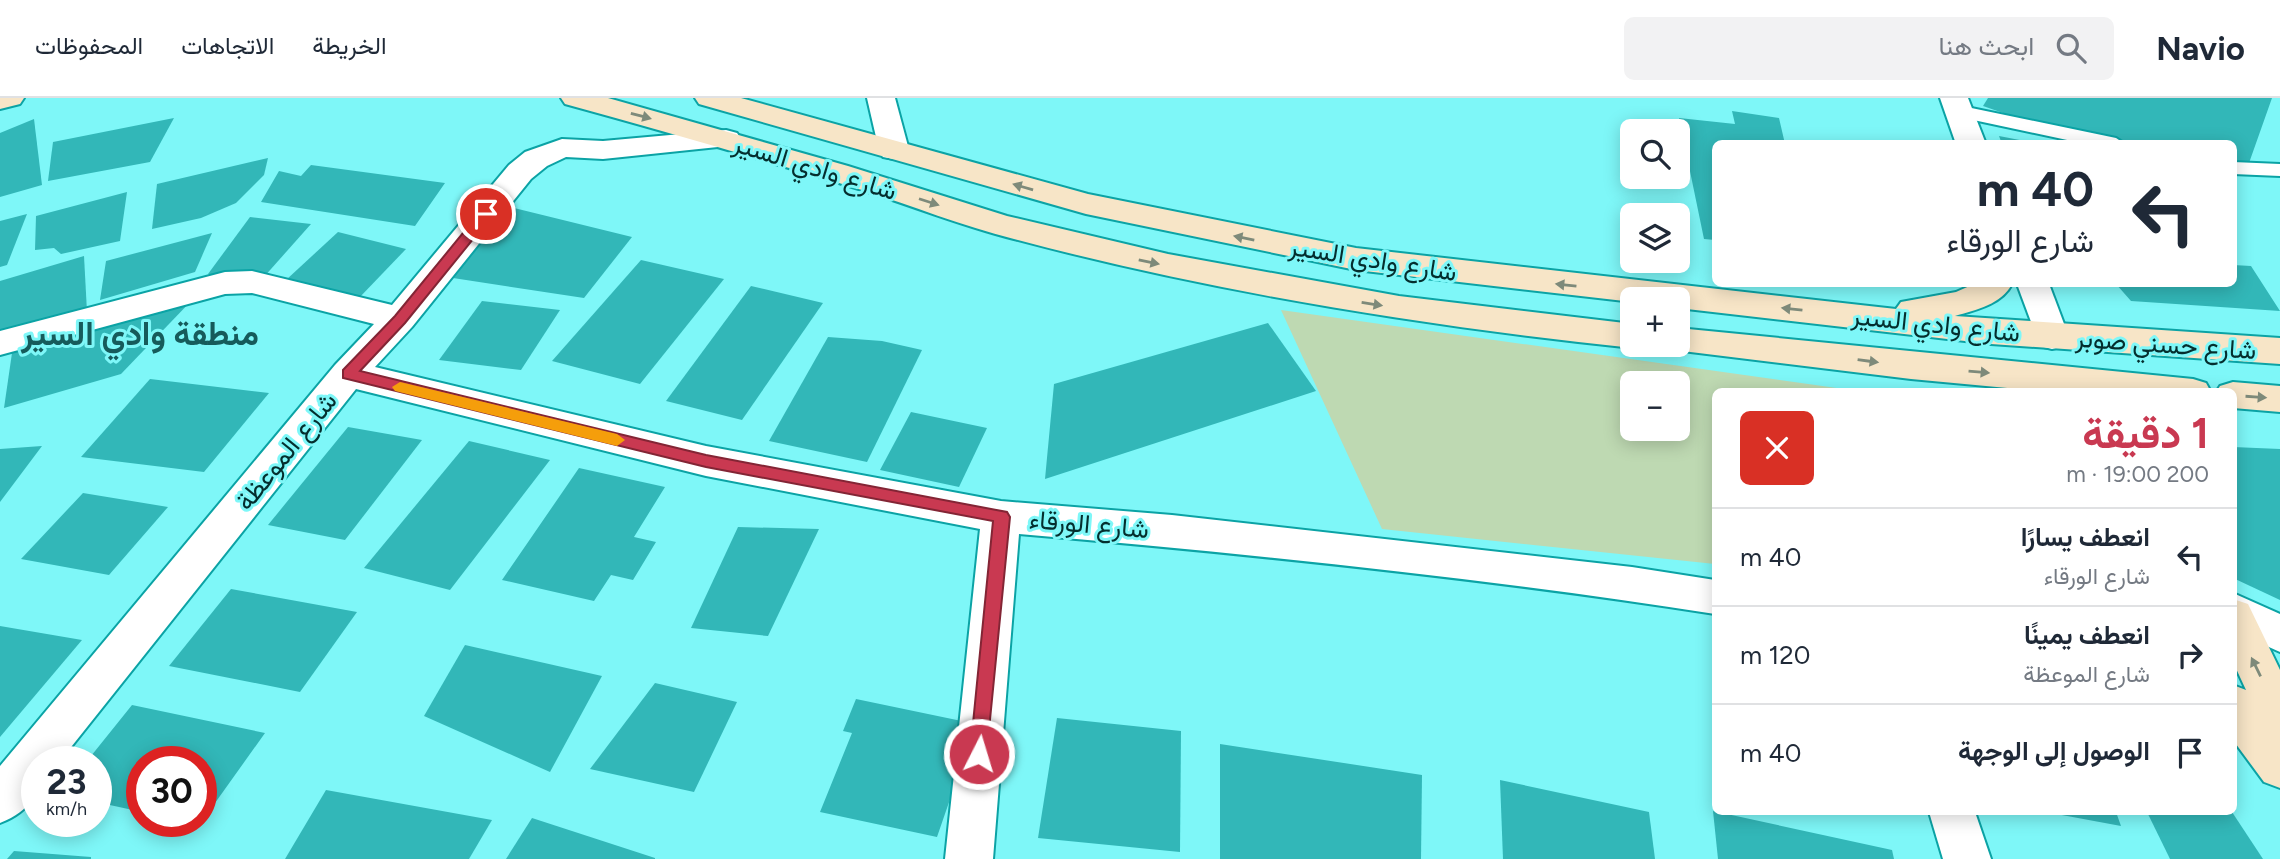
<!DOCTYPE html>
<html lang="ar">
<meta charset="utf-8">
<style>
body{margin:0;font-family:Figtree,Vazirmatn,sans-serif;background:#f2f2f3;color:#1f2937;direction:rtl;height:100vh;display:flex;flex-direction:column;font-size:26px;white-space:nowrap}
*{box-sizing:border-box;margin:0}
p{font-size:23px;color:#747a83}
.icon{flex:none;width:38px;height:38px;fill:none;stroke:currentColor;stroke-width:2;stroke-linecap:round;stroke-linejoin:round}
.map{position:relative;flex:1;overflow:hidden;direction:ltr}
.panel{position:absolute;left:1712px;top:290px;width:525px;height:427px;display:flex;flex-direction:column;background:#fff;border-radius:10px;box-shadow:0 4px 18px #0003;direction:rtl}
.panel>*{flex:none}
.hud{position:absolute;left:1712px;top:42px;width:525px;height:147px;border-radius:10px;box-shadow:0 4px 18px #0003;direction:rtl;background:#fff;color:#1f2937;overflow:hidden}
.controls{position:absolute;left:1620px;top:21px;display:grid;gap:14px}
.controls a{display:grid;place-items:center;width:70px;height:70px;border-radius:10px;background:#fff;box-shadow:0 4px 18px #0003;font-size:35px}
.speed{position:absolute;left:21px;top:648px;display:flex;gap:14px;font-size:35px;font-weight:700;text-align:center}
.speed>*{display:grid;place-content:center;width:91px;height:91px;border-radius:50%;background:#fff;box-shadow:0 4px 18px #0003;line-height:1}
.speed small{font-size:18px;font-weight:400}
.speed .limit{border:10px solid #d22;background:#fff;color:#111}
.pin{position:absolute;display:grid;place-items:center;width:60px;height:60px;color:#fff;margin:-30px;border:4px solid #fff;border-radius:50%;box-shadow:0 2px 7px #0007}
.me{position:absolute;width:77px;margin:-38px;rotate:5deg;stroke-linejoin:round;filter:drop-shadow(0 0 5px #0008)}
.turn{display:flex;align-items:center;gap:24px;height:147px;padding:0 28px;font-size:32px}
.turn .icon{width:91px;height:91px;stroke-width:2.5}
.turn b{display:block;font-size:49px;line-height:60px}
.round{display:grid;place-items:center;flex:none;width:74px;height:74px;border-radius:10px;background:#f2f2f3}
.headline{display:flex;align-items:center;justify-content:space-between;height:119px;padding:0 28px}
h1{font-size:42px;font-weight:700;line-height:52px;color:#c93951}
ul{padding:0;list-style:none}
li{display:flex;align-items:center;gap:21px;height:98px;padding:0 28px;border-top:2px solid #e0e1e3}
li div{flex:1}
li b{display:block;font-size:26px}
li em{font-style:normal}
header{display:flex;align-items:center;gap:42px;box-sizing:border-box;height:98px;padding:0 35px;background:#fff;border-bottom:2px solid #e0e1e3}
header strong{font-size:33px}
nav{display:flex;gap:38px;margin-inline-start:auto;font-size:24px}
.search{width:490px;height:63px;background:#f2f2f3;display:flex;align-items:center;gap:18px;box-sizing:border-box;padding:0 24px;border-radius:10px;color:#747a83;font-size:26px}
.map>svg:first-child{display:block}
.green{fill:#bed9b2;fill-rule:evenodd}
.building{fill:#32b7b8}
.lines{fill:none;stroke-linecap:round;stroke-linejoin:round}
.lane-casing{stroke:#0ba3a5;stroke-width:4}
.street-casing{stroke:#0ba3a5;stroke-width:4}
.secondary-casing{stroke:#0ba3a5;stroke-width:4}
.lane{fill:#fff;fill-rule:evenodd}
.street{fill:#fff;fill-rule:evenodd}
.secondary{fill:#f7e5c7;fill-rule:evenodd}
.oneway{fill:#7e8a7a}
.route{fill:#c93951;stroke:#832535;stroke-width:2}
.slow{fill:#f59e0b}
.labels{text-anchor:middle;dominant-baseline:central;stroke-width:6;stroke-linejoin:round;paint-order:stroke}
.street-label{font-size:26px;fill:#042e2e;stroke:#7ef7f8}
.district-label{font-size:33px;font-weight:bold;fill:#165b5b;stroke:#7ef7f8}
</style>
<header>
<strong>Navio</strong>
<div class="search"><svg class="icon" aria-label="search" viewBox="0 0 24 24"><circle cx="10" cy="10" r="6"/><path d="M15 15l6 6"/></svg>ابحث هنا</div>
<nav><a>الخريطة</a><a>الاتجاهات</a><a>المحفوظات</a></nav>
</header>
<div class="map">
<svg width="2280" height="761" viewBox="0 0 2280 761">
<rect width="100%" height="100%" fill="#7ef7f8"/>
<!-- green -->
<path class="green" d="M 1281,212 L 1865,294 L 1715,294 L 1715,466 L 1382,431 ZM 1633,285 L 1678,285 L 1678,331 L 1633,331 Z"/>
<!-- building -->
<g class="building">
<polygon points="1988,0 2272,0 2249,65 2233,62 2233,46 2143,46 2029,24 1983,8"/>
<polygon points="1732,13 1779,20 1785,46 1715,46 1715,142 1704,141 1679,20 1735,26"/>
<polygon points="174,20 150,64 48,83 53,44"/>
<polygon points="34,21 42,87 0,99 0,35"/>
<polygon points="1999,38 2030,44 2030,46 2002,46"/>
<polygon points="268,60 264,77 236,105 201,120 152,131 157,86"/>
<polygon points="311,67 445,85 415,128 261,104 279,73 301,78"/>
<polygon points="127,94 120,143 61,156 54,150 35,152 36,118"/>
<polygon points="510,109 632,139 584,200 453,180"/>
<polygon points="27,116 7,167 0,169 0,123"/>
<polygon points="250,119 311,126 263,180 208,176"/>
<polygon points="338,134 406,151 359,200 286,182"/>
<polygon points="212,135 195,174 100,202 106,163"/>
<polygon points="84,158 87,214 0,238 0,183"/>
<polygon points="641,162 724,181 640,286 552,263"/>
<polygon points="2233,167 2251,168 2280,213 2131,203 2116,186 2233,186"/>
<polygon points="751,188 823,205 742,322 666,303"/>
<polygon points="193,201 121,276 4,310 12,255"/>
<polygon points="482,203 560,212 521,272 439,262"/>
<polygon points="1268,225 1316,293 1045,381 1054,286"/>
<polygon points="828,239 882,243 922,252 867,364 769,343"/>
<polygon points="150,281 269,295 204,374 81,359"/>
<polygon points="911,314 987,330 959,389 880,372"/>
<polygon points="348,329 422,342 345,442 268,427"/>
<polygon points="469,343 550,362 450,492 364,470"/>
<polygon points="42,348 0,404 0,351"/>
<polygon points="2233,349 2280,351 2280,502 2233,480"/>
<polygon points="579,370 665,389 634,439 656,444 633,482 611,477 594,503 502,482"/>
<polygon points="83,395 168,409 109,477 21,461"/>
<polygon points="738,429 819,431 768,538 691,530"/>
<polygon points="231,491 357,514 300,594 169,568"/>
<polygon points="0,528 82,542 0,639"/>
<polygon points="465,547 602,578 550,674 424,618"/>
<polygon points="655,585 737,604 694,694 590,671"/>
<polygon points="856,601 976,626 937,739 820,714 852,635 843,633"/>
<polygon points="132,607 265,635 200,726 191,724 201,723 201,663 142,663 142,714 96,704 96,663 87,663"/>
<polygon points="1057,620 1181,633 1180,754 1038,740"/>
<polygon points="1220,646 1422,677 1421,761 1220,761"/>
<polygon points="1500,682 1649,714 1655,761 1503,761"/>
<polygon points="326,692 492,722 469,761 285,761"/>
<polygon points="1713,713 1892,752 1894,761 1718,761"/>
<polygon points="2051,714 2116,714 2121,728 2051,715"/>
<polygon points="2147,714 2232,714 2263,761 2170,761"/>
<polygon points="532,720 655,760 655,761 506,761"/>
<polygon points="14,753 91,759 91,761 7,761"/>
</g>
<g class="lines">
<!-- lane casing -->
<g class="lane-casing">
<g id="lane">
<polygon points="1957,7 2116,40 2125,46 2086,46 1950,17 1948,13 1950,9"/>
<polygon points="2233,64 2280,66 2280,78 2233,76"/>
</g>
</g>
<!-- street casing -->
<g class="street-casing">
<g id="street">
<polygon points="867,0 895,0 909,52 905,59 894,61 883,59 879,52"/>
<polygon points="1940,0 1968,0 1986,46 1956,46"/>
<path d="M 726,32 L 737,35 L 741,41 L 737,47 L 603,61 L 566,59 L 547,68 L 531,81 L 412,229 L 375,269 L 706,348 L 1001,403 L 1172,417 L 1632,469 L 1715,482 L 1715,516 C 1485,480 1251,456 1019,436 L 993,761 L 945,761 L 980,431 L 706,378 L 356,291 L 60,663 L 37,663 C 37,696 33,712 0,725 L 0,668 L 335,267 L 374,226 L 252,195 L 225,196 L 0,257 L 0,233 L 225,174 L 252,173 L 392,207 L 509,67 L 525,54 L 562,41 L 603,43 Z"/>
<polygon points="2017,186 2049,186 2069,239 2064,248 2052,251 2040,248"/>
<polygon points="2233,495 2280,516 2280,554 2233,533"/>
<polygon points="1929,714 1975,714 1991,761 1943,761"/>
</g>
</g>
<!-- secondary casing -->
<g class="secondary-casing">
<g id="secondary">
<polygon points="0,0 24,0 20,6 0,11"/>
<path d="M 561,0 L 608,0 L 848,68 L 1007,118 L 1168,156 L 1399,198 L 1633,226 L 1633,247 L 1645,247 L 1633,250 C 1424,228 1217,195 1014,141 C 962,128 913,108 862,92 C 763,62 664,33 565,6 Z"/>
<path d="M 695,0 L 741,0 L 1088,96 L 1356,150 L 1896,211 L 1901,204 L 1956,194 L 1974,186 L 2012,186 C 2002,206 1976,212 1955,218 L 2280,240 L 2280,266 L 1991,246 L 1678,210 L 1678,201 L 1633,201 L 1633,204 L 1356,172 L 1086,116 L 699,6 Z"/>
<polygon points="1678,230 2193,281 2206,285 2211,294 2051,294 1911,281 1666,251 1663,247 1678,247"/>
<polygon points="2233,284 2280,288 2280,314 2233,310 2233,294 2216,294 2220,288"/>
<polygon points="2233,501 2248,506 2280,572 2280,690 2264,684 2233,642 2233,587 2246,592 2233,564"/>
</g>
</g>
<!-- lane -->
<use href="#lane" class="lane"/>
<!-- street -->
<use href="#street" class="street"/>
<!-- secondary -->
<use href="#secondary" class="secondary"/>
</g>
<!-- one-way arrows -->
<defs><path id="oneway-solid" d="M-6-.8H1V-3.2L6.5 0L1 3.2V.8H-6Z" transform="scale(1.75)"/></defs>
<g class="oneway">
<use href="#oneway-solid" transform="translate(641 18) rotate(15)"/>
<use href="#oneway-solid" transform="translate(1023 89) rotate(-164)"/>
<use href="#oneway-solid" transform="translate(929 104) rotate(18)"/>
<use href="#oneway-solid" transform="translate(1244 140) rotate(-169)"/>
<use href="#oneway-solid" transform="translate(1149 164) rotate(12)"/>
<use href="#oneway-solid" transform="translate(1566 187) rotate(-174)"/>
<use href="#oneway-solid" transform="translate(1372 206) rotate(9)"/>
<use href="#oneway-solid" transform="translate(1792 211) rotate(-174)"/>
<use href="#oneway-solid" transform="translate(1868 263) rotate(8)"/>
<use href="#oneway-solid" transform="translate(1979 274) rotate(5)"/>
<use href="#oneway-solid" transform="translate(2256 299) rotate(4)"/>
<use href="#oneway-solid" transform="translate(2256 569) rotate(-116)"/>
</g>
<!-- route -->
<polygon class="route" points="486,112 491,113 491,119 405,225 360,273 706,357 1007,414 1010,419 986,662 979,664 972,662 970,656 993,423 706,369 343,280 343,272 395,218 481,113"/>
<!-- slow -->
<polygon class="slow" points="400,284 617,336 625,342 617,348 395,293 392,289"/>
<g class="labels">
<!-- street labels -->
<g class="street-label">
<text transform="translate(815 69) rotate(17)">شارع وادي السير</text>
<text transform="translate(1373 161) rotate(9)">شارع وادي السير</text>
<text transform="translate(1936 226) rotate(6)">شارع وادي السير</text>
<text transform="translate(2166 246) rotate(4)">شارع حسني صوبر</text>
<text transform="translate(286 353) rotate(-51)">شارع الموعظة</text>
<text transform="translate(1089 426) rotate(5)">شارع الورقاء</text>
</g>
<!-- district labels -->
<g class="district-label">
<text x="140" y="235">منطقة وادي السير</text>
</g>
</g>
</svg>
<div class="controls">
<a><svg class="icon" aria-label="search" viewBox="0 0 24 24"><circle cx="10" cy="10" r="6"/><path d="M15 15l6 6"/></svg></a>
<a><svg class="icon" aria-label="layers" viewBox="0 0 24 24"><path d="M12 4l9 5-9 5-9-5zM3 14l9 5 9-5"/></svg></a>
<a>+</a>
<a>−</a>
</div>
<div class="speed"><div>23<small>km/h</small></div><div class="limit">30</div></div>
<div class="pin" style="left:486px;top:116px;background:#d93025"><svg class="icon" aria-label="arrive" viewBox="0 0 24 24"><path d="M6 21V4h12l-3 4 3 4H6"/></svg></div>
<svg class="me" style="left:979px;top:656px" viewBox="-20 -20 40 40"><circle r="17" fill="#c93951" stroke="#fff" stroke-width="3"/><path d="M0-11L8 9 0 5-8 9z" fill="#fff"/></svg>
<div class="hud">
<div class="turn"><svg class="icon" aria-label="left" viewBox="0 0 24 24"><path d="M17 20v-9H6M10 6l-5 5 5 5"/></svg><div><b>40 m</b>شارع الورقاء</div></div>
</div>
<section class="panel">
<div class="headline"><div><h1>1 دقيقة</h1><p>200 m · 19:00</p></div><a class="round" style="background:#d93025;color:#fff"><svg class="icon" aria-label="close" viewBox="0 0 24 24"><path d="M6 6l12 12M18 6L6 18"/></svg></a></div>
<ul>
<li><svg class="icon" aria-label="left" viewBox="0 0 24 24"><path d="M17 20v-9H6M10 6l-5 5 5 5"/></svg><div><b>انعطف يسارًا</b><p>شارع الورقاء</p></div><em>40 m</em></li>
<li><svg class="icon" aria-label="right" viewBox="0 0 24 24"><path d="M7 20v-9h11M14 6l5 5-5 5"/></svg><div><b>انعطف يمينًا</b><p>شارع الموعظة</p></div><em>120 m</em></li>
<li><svg class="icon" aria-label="arrive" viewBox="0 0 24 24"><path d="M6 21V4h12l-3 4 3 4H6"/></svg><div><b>الوصول إلى الوجهة</b></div><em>40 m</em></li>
</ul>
</section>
</div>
